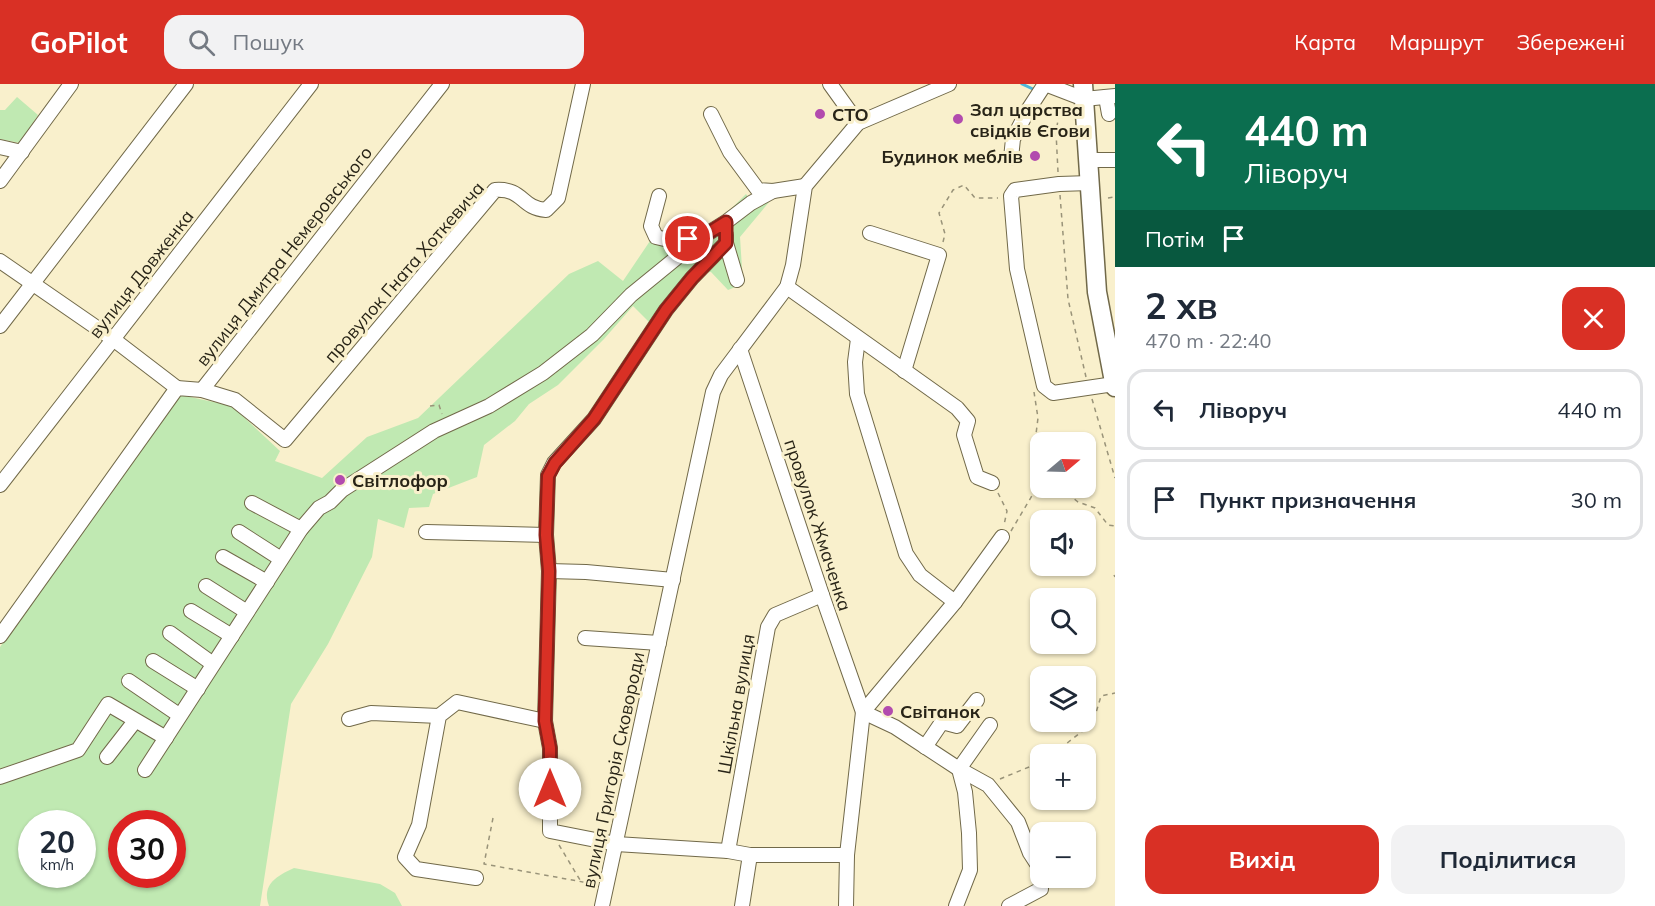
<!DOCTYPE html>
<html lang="uk">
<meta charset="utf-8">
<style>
body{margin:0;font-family:Mulish,sans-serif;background:#f2f2f3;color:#1f2937;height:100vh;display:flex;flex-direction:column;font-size:22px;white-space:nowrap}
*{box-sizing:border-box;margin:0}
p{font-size:20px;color:#747a83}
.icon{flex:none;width:33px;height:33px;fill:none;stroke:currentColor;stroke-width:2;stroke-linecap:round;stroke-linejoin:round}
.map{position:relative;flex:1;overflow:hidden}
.sheet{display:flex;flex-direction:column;background:#fff;width:540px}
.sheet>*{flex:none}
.hud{background:#0b6e4f;color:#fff;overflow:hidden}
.needle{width:39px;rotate:71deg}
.controls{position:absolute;left:1030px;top:348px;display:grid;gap:12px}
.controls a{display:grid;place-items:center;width:66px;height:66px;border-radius:12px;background:#fff;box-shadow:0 2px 4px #0004;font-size:30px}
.speed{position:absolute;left:18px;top:726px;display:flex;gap:12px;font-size:30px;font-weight:700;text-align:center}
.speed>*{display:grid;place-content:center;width:78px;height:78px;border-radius:50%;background:#fff;box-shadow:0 2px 4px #0004;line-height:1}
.speed small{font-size:15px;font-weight:400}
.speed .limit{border:9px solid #d22;background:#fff;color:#111}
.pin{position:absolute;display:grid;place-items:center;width:51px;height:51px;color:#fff;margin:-26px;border:3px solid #fff;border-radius:50%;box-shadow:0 2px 6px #0007}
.me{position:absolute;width:66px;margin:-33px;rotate:0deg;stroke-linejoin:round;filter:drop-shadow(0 0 4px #0008)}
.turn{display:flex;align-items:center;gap:21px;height:126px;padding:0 30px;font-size:27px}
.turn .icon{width:78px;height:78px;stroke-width:2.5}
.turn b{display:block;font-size:42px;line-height:51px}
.then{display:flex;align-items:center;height:57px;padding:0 30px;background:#0003;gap:12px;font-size:22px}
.round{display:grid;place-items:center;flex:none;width:63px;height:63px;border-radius:18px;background:#f2f2f3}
.summary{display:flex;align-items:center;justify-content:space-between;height:102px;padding:0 30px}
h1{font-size:36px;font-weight:700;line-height:45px}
.action{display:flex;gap:12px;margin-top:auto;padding:12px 30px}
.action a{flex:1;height:69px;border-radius:18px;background:#d93025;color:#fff;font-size:24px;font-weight:700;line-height:69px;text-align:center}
.action a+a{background:#f2f2f3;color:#1f2937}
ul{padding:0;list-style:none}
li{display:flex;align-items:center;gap:18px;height:81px;margin:0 12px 9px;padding:0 18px;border:3px solid #e0e1e3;border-radius:18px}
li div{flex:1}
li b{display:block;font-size:22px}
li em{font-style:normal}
header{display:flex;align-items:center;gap:36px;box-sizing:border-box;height:84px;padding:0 30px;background:#d93025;color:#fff}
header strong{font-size:28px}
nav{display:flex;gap:33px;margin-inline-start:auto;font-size:21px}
.search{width:420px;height:54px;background:#f2f2f3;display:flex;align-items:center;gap:15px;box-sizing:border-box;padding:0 21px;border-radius:18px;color:#747a83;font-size:22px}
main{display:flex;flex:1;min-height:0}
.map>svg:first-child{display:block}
.green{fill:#c0e9b2;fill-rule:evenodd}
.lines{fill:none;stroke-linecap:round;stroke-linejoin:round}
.stream{stroke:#4cb6d9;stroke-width:3}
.minor-casing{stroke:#716949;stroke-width:16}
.major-casing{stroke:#716949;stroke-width:21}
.path{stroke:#999379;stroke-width:1.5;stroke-dasharray:4.5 4.5;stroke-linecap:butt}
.minor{stroke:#fff;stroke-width:14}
.major{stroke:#fff;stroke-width:18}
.route-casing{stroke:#8d1f18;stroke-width:15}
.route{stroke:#d93025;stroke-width:10}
.poi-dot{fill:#b24bae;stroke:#f9f0cc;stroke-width:2}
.labels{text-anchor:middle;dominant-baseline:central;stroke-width:6;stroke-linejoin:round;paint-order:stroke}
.poi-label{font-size:18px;font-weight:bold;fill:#282417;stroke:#f9f0cc;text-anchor:start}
.street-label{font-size:18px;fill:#282417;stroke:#f9f0cc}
</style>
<header>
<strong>GoPilot</strong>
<div class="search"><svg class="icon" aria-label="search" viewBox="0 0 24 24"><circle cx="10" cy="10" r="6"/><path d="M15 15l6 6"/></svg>Пошук</div>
<nav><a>Карта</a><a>Маршрут</a><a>Збережені</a></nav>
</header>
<main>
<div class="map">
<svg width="1115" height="822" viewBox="0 0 1115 822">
<rect width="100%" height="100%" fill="#f9f0cc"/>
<!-- green -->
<g class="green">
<polygon points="17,13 38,31 20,59 0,55 0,26 5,26"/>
<path d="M 746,110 L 756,125 L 770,117 L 740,153 L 743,200 L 728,206 L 711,188 L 686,190 L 649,238 L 633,222 L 604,255 L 558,301 L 529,320 L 515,337 L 484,361 L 477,393 L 433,410 L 429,423 L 409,424 L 404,444 L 378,435 L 372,473 L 328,560 L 291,620 L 260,822 L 0,822 L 0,563 L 181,311 L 232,322 L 280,367 L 275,377 L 322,394 L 367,353 L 418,334 L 569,190 L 598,177 L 623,197 L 650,157 L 675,140 L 694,145 L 719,137 ZM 32,740 L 82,740 L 82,790 L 32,790 ZM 122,740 L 172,740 L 172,790 L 122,790 Z"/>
<path d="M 294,784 L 380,800 L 395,809 L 402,822 L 269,822 C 261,800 277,792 294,784 Z"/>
</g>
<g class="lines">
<!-- stream -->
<polyline class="stream" points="1022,0 1035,6"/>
<!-- minor casing -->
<g class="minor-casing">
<g id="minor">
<polyline points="830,0 858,39"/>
<polyline points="1045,0 1084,15 1115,12"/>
<polyline points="1106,13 1109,30"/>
<polyline points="711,30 730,68 758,106 773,107 805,102"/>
<polyline points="0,63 22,68"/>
<polyline points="1011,74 1013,55 1028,26 1045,0"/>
<polyline points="1088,76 1115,76"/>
<polyline points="0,97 71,0"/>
<polyline points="1090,99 1059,100 1015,106 1011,112 1017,185 1044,302 1053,309 1114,300"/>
<polyline points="659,112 651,142 656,153 673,157 702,153 726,138 751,119 773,107"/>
<polyline points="870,149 939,171 904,287"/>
<polyline points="726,151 726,159 737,196"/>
<polyline points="726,159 692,194 666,226 594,335 554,379 548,391 546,451 549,487 545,637 550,664 550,747 616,760 728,767 750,771 847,771"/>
<polyline points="0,177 113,255 177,304"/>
<polyline points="787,203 957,324 968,337 964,351 977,393 992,399"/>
<polyline points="0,242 186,0"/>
<polyline points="858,255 855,278 857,310 906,470 920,491 955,518"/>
<polyline points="740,265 822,511 863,628"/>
<polyline points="202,306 442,0"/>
<polyline points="0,401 311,0"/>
<polyline points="252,419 301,445"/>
<polyline points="239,448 281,475"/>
<polyline points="426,448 546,451"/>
<polyline points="223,473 267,498"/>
<polyline points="549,487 586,488 673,496"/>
<polyline points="206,502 247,528"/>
<polyline points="191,527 232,552"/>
<polyline points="170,549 213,580"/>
<path d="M 0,552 L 177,304 L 202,306 L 235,316 L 285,356 L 495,106 C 524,104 520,124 546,126 L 558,114 L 583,0"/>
<polyline points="585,554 659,559"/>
<polyline points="153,577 198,605"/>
<polyline points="129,597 179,631"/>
<polyline points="863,628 895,643 959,685 988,701 1018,738 1030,769 1041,786 1041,805 1009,822"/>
<polyline points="349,635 371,629 439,632"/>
<polyline points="925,663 942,638 957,642 977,616"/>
<polyline points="107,673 135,637"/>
<polyline points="145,686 301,445 319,424 330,418 342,406 434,347 489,322 543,289 592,251 631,211 702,153"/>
<polyline points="0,693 78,666 108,620 166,654"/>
<polyline points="728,767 768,543 775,531 822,511"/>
<polyline points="476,794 416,785 405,773 419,741 439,632 457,618 545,637"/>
<polyline points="602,822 713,308 721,291 787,203 793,181 805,102 858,39 949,0"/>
<polyline points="742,822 750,771"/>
<polyline points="846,822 847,771 863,628 955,518 1002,453"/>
<polyline points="956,822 970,786 969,749 965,708 959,685 990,641"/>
</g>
</g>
<!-- major casing -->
<g class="major-casing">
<polyline id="major" points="1083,0 1097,208 1115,303"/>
</g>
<!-- path -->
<g class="path">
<polyline points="1058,88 1056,48 1061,19"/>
<polyline points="1060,111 1068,215 1086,293"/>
<polyline points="1108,114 1115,113"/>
<polyline points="943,158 945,150 939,129 953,106 964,101 975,114 998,114"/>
<polyline points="1034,308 1038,334 1035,358 1036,404"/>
<polyline points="1092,315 1115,394"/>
<polyline points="430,322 439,321 442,330"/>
<polyline points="998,409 1007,427 1004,441"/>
<polyline points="1011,447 1036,405 1067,409 1078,418 1095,424 1108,441 1115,442"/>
<polyline points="1114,491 1115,493"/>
<polyline points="1053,670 1093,639 1101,612 1115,609"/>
<polyline points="1000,695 1041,678"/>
<polyline points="493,734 484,780 594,800"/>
<polyline points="559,761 580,796"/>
</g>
<!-- minor -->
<use href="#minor" class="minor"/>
<!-- major -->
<use href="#major" class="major"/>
</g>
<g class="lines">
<!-- route casing -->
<g class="route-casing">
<polyline id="route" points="550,705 550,664 545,637 549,487 546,451 548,392 555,379 594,335 666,226 692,194 726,159 726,138 702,153 688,155"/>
</g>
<!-- route -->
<use href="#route" class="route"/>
</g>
<!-- markers -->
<g class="poi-dot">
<circle cx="820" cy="30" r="6"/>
<circle cx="958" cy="35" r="6"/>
<circle cx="1035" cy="72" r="6"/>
<circle cx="340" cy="396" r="6"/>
<circle cx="888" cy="627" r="6"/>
</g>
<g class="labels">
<!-- poi labels -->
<g class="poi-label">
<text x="970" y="25">Зал царства<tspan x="970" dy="21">свідків Єгови</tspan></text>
<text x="832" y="30">СТО</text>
<text x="1023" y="72" text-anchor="end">Будинок меблів</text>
<text x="352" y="396">Світлофор</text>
<text x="900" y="627">Світанок</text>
</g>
<!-- street labels -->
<g class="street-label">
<text transform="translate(284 172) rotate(-52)">вулиця Дмитра Немеровського</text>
<text transform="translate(404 188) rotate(-49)">провулок Гната Хоткевича</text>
<text transform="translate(141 190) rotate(-52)">вулиця Довженка</text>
<text transform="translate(818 441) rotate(72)">провулок Жмаченка</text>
<text transform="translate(736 620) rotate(-80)">Шкільна вулиця</text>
<text transform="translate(613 686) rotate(-78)">вулиця Григорія Сковороди</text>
</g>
</g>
</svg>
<div class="controls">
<a><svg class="needle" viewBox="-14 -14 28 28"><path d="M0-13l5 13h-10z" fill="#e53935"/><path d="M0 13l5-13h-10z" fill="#747a83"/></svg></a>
<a><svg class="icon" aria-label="sound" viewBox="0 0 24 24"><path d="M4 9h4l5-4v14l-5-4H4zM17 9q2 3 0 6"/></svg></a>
<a><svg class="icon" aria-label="search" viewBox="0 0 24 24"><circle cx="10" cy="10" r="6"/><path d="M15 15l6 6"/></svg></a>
<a><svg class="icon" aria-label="layers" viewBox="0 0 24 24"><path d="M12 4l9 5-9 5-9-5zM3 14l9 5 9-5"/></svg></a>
<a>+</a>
<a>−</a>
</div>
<div class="speed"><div>20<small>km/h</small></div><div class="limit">30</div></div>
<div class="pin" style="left:688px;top:155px;background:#d93025"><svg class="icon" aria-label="arrive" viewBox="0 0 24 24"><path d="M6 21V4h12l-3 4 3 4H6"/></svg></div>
<svg class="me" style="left:550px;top:705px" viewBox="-20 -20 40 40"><circle r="19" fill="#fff"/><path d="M0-13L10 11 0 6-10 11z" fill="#d93025"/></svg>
</div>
<section class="sheet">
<div class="hud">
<div class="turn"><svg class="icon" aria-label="left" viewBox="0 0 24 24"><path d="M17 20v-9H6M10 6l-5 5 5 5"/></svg><div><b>440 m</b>Ліворуч</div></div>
<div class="then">Потім<svg class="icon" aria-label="arrive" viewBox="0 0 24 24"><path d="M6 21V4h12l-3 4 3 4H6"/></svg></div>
</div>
<div class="summary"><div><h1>2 хв</h1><p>470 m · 22:40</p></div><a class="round" style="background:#d93025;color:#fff"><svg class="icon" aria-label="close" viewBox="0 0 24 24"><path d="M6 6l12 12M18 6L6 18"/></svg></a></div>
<ul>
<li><svg class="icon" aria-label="left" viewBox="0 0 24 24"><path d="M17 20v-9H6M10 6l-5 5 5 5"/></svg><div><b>Ліворуч</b></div><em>440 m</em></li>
<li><svg class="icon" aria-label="arrive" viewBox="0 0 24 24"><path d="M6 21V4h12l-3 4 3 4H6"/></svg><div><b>Пункт призначення</b></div><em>30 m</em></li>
</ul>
<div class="action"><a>Вихід</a><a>Поділитися</a></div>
</section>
</main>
